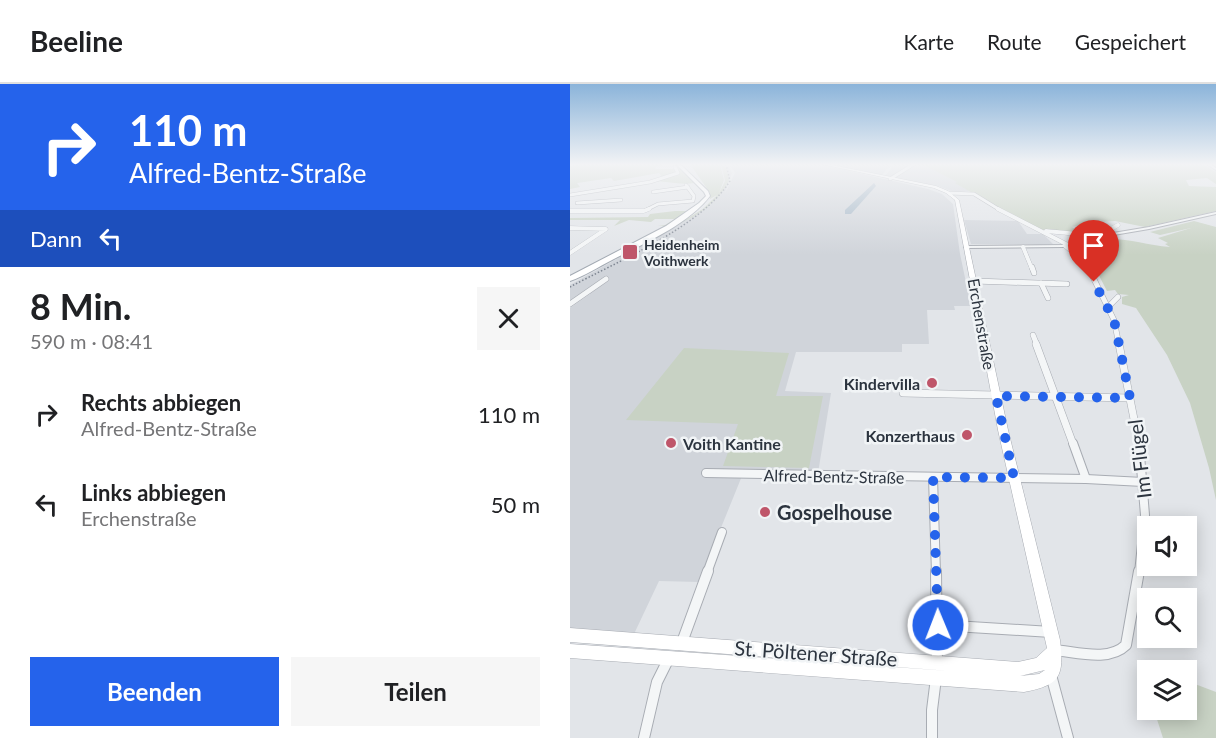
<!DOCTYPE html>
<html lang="de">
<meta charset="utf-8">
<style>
body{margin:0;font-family:Lato,sans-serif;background:#f6f6f6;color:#202124;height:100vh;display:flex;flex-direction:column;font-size:22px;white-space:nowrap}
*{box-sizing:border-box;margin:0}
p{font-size:20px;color:#757577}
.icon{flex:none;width:33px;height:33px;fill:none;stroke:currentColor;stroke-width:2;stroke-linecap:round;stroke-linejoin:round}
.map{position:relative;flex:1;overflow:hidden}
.panel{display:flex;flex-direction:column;background:#fff;width:570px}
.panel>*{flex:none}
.guide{background:#2563eb;color:#fff;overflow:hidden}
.tools{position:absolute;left:567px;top:432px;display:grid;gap:12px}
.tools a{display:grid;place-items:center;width:60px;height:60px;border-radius:0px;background:#fff;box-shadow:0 3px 15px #0003;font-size:30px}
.pin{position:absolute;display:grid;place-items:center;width:51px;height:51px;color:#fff;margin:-62px -26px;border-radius:50% 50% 50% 0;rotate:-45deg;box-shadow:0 0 6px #0007}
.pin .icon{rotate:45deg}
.me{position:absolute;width:66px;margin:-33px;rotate:359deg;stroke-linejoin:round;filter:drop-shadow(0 0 4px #0008)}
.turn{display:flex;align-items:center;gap:21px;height:126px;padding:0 30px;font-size:27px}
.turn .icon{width:78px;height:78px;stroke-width:2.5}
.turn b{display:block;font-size:42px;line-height:51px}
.then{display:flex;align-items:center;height:57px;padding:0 30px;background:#0003;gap:12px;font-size:22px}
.round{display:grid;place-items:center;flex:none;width:63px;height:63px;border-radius:0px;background:#f6f6f6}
.head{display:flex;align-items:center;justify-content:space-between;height:102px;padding:0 30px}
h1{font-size:36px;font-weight:700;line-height:45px}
.button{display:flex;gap:12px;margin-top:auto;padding:12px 30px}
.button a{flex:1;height:69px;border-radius:0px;background:#2563eb;color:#fff;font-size:24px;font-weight:700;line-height:69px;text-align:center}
.button a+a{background:#f6f6f6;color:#202124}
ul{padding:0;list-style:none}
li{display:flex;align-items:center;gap:18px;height:90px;padding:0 30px}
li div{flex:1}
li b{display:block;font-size:22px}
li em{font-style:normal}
header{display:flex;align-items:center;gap:36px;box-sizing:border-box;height:84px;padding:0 30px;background:#fff;border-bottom:2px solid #e0e0e0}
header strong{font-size:28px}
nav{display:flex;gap:33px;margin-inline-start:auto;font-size:21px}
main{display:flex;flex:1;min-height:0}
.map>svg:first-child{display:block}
.built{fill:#d0d4da}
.green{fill:#c8d2c4}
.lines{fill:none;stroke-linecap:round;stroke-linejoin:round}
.river{fill:#a1b4c5;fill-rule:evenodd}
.minor-far5-casing{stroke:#a8acb3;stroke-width:4}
.minor-far4-casing{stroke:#a8acb3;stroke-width:4.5}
.minor-far3-casing{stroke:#a8acb3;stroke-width:6}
.minor-far2-casing{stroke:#a8acb3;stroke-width:8}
.minor-far1-casing{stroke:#a8acb3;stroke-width:10}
.minor-casing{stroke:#a8acb3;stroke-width:12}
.tertiary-casing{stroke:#a8acb3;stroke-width:2}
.secondary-casing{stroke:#a8acb3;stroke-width:1}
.primary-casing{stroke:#a3aab3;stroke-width:2}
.minor-far5{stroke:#f4f6f7;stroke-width:3}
.minor-far4{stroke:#f4f6f7;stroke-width:4}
.minor-far3{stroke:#f4f6f7;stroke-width:5}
.minor-far2{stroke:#f4f6f7;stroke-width:7}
.minor-far1{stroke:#f4f6f7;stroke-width:8}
.minor{stroke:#f4f6f7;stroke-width:10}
.tertiary{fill:#f4f6f7;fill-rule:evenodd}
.secondary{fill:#fff;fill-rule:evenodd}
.primary{fill:#fff;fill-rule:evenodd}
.rail{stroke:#7d8591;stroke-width:1.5;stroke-dasharray:1.5 2;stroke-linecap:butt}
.route{stroke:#2563eb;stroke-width:10;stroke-dasharray:0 18}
.poi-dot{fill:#bf566a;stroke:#f1f4f6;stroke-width:2}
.labels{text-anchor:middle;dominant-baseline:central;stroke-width:5;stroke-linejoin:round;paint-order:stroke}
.far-poi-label{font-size:14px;font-weight:bold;fill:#2c343f;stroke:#f1f4f6;text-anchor:start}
.street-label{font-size:16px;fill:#2c343f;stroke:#f1f4f6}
.poi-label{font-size:16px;font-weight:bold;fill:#2c343f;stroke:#f1f4f6;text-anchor:end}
.near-street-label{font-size:20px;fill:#2c343f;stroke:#f1f4f6}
.near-poi-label{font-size:20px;font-weight:bold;fill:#2c343f;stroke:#f1f4f6;text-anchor:start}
</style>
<header>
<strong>Beeline</strong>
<nav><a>Karte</a><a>Route</a><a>Gespeichert</a></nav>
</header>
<main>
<section class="panel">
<div class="guide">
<div class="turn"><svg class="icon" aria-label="right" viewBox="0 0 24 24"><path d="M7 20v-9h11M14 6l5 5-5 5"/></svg><div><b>110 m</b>Alfred-Bentz-Straße</div></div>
<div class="then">Dann<svg class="icon" aria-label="left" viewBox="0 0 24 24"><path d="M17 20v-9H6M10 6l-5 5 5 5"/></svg></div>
</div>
<div class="head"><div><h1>8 Min.</h1><p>590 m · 08:41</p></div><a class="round"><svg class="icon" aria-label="close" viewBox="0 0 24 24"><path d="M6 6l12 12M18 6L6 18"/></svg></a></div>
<ul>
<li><svg class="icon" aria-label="right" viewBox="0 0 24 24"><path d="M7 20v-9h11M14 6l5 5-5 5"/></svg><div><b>Rechts abbiegen</b><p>Alfred-Bentz-Straße</p></div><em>110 m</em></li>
<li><svg class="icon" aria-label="left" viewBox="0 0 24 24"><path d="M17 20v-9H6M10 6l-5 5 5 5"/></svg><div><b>Links abbiegen</b><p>Erchenstraße</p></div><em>50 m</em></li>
</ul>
<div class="button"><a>Beenden</a><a>Teilen</a></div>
</section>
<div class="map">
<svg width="646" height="654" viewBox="0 0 646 654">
<rect width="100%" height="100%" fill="#e2e5e9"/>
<!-- built -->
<g class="built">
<polygon points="154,80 157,80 162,89 155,109 165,89 160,80 248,80 358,105 372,110 383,120 390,170 401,222 384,222 385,226 357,226 359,260 332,260 332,268 226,268 215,307 261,309 248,389 174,387 129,498 89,497 64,550 0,545 0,224 20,210 14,209 0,218 0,201 108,141 142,119 154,105 157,84"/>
<polygon points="257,80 321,80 312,91"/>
<polygon points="325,80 352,80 388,98 399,107 381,107 368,102 315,92"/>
<polygon points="394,136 448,137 457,150 473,150 483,160 401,160"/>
</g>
<!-- green -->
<g class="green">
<path d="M 13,80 L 91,80 L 93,82 L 85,83 L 86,85 L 106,85 L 107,89 L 96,95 L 109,88 L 106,80 L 125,99 C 110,101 100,98 86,97 L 94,95 L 89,89 L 44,97 L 41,94 L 7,99 L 10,103 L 0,105 L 0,82 Z"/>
<path d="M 120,80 L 150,80 L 154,96 L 149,109 L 155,97 L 151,80 L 157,84 L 159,96 C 150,117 127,132 107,141 L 133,125 L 147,111 L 140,115 L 140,109 Z"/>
<polygon points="352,80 632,80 646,88 646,100 637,94 616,96 619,102 646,103 646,127 575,143 545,137 527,138 502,143 511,148 475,147 451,137 385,99 387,98"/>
<polygon points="105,127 122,127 96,142 88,141 95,141 105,135 85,135 81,138 59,136 44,142 50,136 0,136 0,134 78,133 80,130"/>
<path d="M 624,137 L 646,143 L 646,416 L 639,384 L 620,319 L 597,271 L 566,224 L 552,220 L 552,213 L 559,211 L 548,210 L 545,206 L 537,207 L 522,178 L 505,164 C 539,146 565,160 600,163 L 595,160 L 598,159 L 588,154 L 621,144 L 590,151 L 580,148 Z"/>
<polygon points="114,264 219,269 206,312 253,312 239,384 153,382 168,340 56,336"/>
<polygon points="617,597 646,608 646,654 593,654 584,626 616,626"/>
</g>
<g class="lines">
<!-- river -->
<polygon class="river" points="304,99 306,102 281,130 275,130 275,126"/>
<!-- minor-far5 casing -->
<g class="minor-far5-casing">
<g id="minor-far5">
<polyline points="320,95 344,80"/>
<polyline points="83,108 118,103"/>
<polyline points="379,109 404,110 430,126"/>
<polyline points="0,111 80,98 108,89 105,83"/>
<polyline points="7,119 51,116"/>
<polyline points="76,126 88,120 123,117 124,112 116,101"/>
</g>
</g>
<!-- minor-far4 casing -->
<g class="minor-far4-casing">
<g id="minor-far4">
<polyline points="428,125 498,161"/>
<polyline points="0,127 74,127 79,125"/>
<polyline points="0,144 36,145 0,169"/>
<path d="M 476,147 C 499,149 528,155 548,141"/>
<polyline points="495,162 515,178 518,185"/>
<polyline points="453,163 462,185"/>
</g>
</g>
<!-- minor-far3 casing -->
<g class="minor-far3-casing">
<g id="minor-far3">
<polyline points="462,183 464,189"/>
<polyline points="518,183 544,236 549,261"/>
<polyline points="404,197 497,200"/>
<polyline points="471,199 478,214"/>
<polyline points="0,220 36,195"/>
<polyline points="538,223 548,213"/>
<polyline points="463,251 467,261"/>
</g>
</g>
<!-- minor-far2 casing -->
<g class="minor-far2-casing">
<g id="minor-far2">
<polyline points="466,260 503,360"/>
<polyline points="549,260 569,360"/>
<polyline points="333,309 560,314"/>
</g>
</g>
<!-- minor-far1 casing -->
<g class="minor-far1-casing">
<g id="minor-far1">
<polyline points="503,359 516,395"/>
<polyline points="569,359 575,431 569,489"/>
<polyline points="136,389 516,395 573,398"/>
<polyline points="363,393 366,489"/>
<polyline points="137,489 152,448"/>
</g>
</g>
<!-- minor casing -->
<g class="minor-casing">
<g id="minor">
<polyline points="366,487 367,580"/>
<polyline points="368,541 481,548"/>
<polyline points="111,561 138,487"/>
<path d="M 484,566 C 507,568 539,578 556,561 L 569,487"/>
<polyline points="481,591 498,654"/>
<polyline points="74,654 87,598 99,574"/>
<polyline points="362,654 362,626 366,594"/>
</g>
</g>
<!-- tertiary casing -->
<g class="tertiary-casing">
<g id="tertiary">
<polygon points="636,80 640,80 646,84 646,86"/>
<polygon points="646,128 646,130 579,145 526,154 495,163 396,164 394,163 396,162 495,161 525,152 579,143"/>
</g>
</g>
<!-- secondary casing -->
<g class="secondary-casing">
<path id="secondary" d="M 251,80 L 257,80 L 366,102 L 378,107 L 389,116 L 438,346 L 490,556 C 494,592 491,601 454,608 L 0,574 L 0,560 L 380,587 L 0,558 L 0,544 L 448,578 L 466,574 L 477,564 L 428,346 L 385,116 L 376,109 L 364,104 ZM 475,586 L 469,590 L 450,592 Z"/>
</g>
<!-- primary casing -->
<g class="primary-casing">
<path id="primary" d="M 106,80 L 110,80 L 138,107 L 140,112 C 119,140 73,160 42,176 C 28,183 15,192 0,197 L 0,192 L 96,142 L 129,119 L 136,112 L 134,108 Z"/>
</g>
<!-- minor-far5 -->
<use href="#minor-far5" class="minor-far5"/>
<!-- minor-far4 -->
<use href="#minor-far4" class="minor-far4"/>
<!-- minor-far3 -->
<use href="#minor-far3" class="minor-far3"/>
<!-- minor-far2 -->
<use href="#minor-far2" class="minor-far2"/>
<!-- minor-far1 -->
<use href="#minor-far1" class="minor-far1"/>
<!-- minor -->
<use href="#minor" class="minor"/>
<!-- tertiary -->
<use href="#tertiary" class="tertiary"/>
<!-- secondary -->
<use href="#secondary" class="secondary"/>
<!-- primary -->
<use href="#primary" class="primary"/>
<!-- rail -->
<path class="rail" d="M 0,203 C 48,177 131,143 160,97 L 156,80"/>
</g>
<!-- sky -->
<linearGradient id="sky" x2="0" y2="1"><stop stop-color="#8bb4da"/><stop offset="0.47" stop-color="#f2f3f5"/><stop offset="1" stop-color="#f2f3f5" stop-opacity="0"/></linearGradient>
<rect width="646" height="171" fill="url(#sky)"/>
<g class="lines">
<!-- route -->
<polyline class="route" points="368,541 363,393 444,394 426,312 560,314 544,236 524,198"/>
</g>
<!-- markers -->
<g class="poi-dot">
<rect x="52" y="160" width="16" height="16" rx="3"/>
<circle cx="362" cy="299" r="6"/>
<circle cx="397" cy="351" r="6"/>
<circle cx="101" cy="359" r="6"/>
<circle cx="195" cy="428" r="6"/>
</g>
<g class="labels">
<!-- far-poi labels -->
<g class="far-poi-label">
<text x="74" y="160">Heidenheim<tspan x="74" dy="16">Voithwerk</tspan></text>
</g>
<!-- street labels -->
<g class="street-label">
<text transform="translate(412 240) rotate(80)">Erchenstraße</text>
<text transform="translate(264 392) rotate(1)">Alfred-Bentz-Straße</text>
</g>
<!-- poi labels -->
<g class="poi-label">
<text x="350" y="299">Kindervilla</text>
<text x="385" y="351">Konzerthaus</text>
<text x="113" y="359" text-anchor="start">Voith Kantine</text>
</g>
<!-- near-street labels -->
<g class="near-street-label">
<text transform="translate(569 375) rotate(-97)">Im Flügel</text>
<text transform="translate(246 569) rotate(4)">St. Pöltener Straße</text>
</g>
<!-- near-poi labels -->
<g class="near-poi-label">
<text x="207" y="428">Gospelhouse</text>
</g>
</g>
</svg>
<div class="tools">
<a><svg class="icon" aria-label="sound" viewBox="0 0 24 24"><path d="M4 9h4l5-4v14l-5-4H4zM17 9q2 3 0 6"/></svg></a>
<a><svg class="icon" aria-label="search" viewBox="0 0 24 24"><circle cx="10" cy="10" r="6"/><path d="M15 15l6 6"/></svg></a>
<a><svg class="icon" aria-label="layers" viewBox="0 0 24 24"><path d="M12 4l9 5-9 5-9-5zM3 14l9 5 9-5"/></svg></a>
</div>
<div class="pin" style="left:524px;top:198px;background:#d93025"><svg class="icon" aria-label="arrive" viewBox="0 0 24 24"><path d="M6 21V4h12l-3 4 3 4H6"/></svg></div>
<svg class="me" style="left:368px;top:541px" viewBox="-20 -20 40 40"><circle r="17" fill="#2563eb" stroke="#fff" stroke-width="3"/><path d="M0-11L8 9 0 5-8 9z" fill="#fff"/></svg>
</div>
</main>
